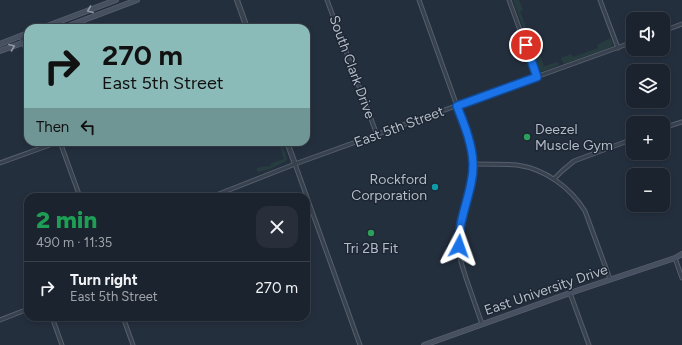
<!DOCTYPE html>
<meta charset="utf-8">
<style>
body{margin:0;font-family:Figtree,sans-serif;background:#282f3a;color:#f1f3f6;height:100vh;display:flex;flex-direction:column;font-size:15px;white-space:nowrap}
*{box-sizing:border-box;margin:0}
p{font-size:13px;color:#a0a4aa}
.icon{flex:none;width:22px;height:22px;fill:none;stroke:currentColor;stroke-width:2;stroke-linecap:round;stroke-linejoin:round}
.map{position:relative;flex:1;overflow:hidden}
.sheet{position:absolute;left:24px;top:193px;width:286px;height:128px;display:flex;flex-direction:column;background:#1b232e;border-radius:12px;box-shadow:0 2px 6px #0003,0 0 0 1px #39404a}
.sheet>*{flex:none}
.top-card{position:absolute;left:24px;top:24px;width:286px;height:122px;border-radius:12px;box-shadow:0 2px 6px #0003,0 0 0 1px #39404a;background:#8bbbb9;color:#111;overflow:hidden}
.fabs{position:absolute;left:626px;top:12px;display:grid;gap:8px}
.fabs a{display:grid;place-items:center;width:44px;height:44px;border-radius:8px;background:#1b232e;box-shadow:0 2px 6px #0003,0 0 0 1px #39404a;font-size:20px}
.pin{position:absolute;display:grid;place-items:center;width:34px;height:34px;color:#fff;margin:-17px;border:2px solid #fff;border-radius:50%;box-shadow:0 1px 4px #0007}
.me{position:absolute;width:44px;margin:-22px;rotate:4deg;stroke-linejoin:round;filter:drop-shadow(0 0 3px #0008)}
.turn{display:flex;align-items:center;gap:14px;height:84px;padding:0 12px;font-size:18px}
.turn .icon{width:52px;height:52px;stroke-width:2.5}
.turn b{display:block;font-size:28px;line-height:34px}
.then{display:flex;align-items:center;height:38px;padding:0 12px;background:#0003;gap:8px;font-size:15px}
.round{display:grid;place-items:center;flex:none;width:42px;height:42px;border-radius:12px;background:#282f3a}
.headline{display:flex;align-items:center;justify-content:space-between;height:68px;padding:0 12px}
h1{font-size:24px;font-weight:800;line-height:30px;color:#1e9e55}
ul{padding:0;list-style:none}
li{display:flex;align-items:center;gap:12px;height:52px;padding:0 12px;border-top:1px solid #39404a}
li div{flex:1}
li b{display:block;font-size:15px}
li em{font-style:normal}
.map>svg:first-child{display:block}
.green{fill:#263c3f}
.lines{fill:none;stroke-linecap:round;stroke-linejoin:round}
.minor-casing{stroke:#565f6c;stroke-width:5}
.tertiary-casing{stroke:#565f6c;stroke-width:6}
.secondary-casing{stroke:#565f6c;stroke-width:6}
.minor{stroke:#38414e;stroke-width:3}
.tertiary{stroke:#38414e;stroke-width:4}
.secondary{stroke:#465061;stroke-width:4.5}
.oneway{stroke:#8e96a5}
.route-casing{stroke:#114b97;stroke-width:10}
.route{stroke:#1a73e8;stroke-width:7}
.leisure-dot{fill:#2e9e5b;stroke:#1d2633;stroke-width:1.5}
.culture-dot{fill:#0f9aa8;stroke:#1d2633;stroke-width:1.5}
.labels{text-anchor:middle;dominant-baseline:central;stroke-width:3;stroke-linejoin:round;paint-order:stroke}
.street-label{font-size:14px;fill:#b4bcc9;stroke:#1d2633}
.poi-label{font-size:14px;fill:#b4bcc9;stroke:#1d2633;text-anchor:start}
</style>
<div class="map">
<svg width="682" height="345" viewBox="0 0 682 345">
<rect width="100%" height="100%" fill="#242f3e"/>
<!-- green -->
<g class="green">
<polygon points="513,0 519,0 523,10 520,11 528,32 525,33"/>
<polygon points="610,38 613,43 611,47 564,64 561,58 571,54 573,57 598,48 597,45"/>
<path d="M 536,43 L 544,66 L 558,62 L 559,65 L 542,72 C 535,67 533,55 530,47 Z"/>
<path d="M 283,146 L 287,159 L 286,161 L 270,169 L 258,172 L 256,169 C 261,166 265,167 270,166 L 272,163 L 284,159 L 280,147 Z"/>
</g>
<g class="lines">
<!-- minor casing -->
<g class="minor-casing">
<g id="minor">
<polyline points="327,0 377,135"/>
<polyline points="419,0 457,106 472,150 473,164 471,178 459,233 459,247 461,262 466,278 482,324"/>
<polyline points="509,0 537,77"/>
<polyline points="600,0 618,48"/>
<polyline points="663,31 682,24"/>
<polyline points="21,36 28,55"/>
<polyline points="663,128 682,122"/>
<polyline points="60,142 80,197"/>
<polyline points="0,163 58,142"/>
<polyline points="295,164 360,345"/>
<path d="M 473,164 C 487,164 502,164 517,165 C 545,169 570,187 585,211 L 610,279"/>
<polyline points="554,179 562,171 574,161 633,139"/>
<polyline points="211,197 295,164 633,42"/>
<polyline points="675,258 682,278"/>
<polyline points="570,293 589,345"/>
<polyline points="52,317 62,345"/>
<polyline points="123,317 133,345"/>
<polyline points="0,320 28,309"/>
</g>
</g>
<!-- tertiary casing -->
<g class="tertiary-casing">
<g id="tertiary">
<polyline points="237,0 247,28"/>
<polyline points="287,142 295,164"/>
</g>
</g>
<!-- secondary casing -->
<g class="secondary-casing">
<g id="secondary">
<polyline points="42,28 116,0"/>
<polyline points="63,28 137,0"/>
<polyline points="0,44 28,33"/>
<polyline points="0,51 28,41"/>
<polyline points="424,345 570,293 675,258 682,254"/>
</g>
</g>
<!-- minor -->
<use href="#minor" class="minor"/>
<!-- tertiary -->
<use href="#tertiary" class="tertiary"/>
<!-- secondary -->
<use href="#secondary" class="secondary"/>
</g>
<!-- one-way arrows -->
<defs><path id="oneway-chevron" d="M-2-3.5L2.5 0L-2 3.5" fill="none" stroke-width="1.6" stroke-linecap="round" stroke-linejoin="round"/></defs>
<g class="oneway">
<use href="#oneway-chevron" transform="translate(90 10) rotate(159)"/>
<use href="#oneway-chevron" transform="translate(12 47) rotate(-21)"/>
</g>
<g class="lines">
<!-- route casing -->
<g class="route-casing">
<path id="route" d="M 459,246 C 459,235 460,225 463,215 C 467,198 474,180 473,163 C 472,143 464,124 457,106 L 537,77 L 526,45"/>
</g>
<!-- route -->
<use href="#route" class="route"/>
</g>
<!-- markers -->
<g class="leisure-dot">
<circle cx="527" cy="137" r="4"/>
<circle cx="371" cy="233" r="4"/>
</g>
<circle class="culture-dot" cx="435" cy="187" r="4"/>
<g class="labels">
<!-- street labels -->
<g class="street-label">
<text transform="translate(352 67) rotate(70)">South Clark Drive</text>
<text transform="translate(399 127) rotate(-20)">East 5th Street</text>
<text transform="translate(546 290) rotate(-19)">East University Drive</text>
</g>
<!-- poi labels -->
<g class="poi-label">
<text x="535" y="129">Deezel<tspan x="535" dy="16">Muscle Gym</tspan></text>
<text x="427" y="179" text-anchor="end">Rockford<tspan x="427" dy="16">Corporation</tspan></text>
<text x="371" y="248" text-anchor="middle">Tri 2B Fit</text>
</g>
</g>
</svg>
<div class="fabs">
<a><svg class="icon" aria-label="sound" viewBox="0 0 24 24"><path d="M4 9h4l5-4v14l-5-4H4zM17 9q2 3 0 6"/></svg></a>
<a><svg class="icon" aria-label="layers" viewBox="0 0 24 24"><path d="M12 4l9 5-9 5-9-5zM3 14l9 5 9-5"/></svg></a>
<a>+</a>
<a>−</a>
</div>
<div class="pin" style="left:526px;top:45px;background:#d93025"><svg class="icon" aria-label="arrive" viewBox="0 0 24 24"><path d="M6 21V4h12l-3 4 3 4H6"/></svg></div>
<svg class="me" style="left:459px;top:246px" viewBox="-20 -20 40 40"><path d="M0-17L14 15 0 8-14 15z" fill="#1a73e8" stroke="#fff" stroke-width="4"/></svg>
<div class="top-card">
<div class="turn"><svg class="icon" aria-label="right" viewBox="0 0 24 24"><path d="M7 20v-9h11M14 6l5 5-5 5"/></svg><div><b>270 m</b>East 5th Street</div></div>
<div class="then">Then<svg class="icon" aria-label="left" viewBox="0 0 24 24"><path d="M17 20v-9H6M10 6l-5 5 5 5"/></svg></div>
</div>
<section class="sheet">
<div class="headline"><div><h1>2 min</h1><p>490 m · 11:35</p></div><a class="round"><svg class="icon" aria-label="close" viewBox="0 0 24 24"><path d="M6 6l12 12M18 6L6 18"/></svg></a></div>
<ul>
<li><svg class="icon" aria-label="right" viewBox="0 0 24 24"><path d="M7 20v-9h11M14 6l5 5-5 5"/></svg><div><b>Turn right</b><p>East 5th Street</p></div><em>270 m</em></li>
</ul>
</section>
</div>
